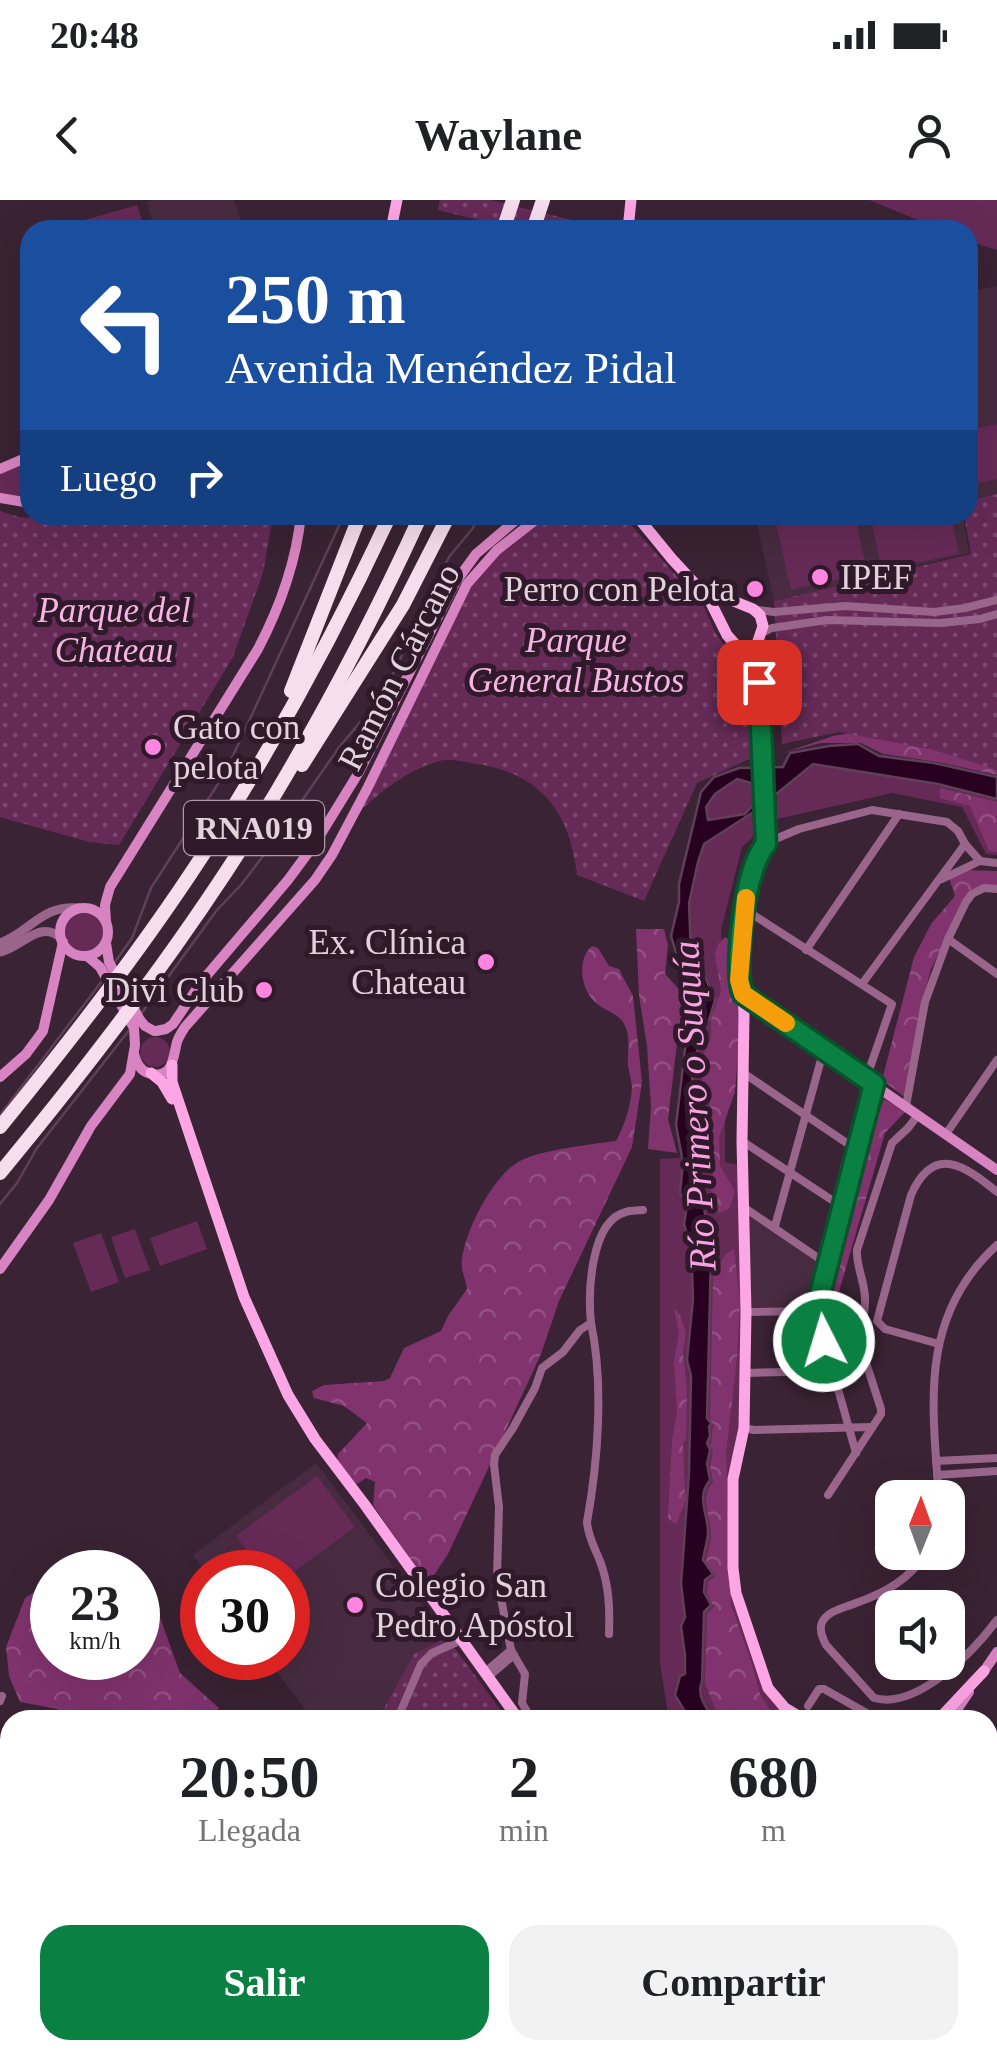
<!DOCTYPE html>
<html lang="es">
<meta charset="utf-8">
<style>
body{margin:0;font-family:Georgia,serif;background:#f2f2f2;color:#202124;height:100vh;display:flex;flex-direction:column;font-size:38px;white-space:nowrap}
*{box-sizing:border-box;margin:0}
p{font-size:32px;color:#757577}
.icon{flex:none;width:55px;height:55px;fill:none;stroke:currentColor;stroke-width:2;stroke-linecap:round;stroke-linejoin:round}
.map{position:relative;flex:1;overflow:hidden}
.drawer{position:absolute;left:0px;top:1510px;width:998px;height:350px;display:flex;flex-direction:column;background:#fff;border-radius:30px 30px 0 0;box-shadow:0 10px 40px #0002}
.drawer>*{flex:none}
.guide{position:absolute;left:20px;top:20px;width:958px;height:305px;border-radius:30px;box-shadow:0 10px 40px #0002;background:#1a4fa0;color:#fff;overflow:hidden}
.needle{width:65px;rotate:1deg}
.buttons{position:absolute;left:875px;top:1280px;display:grid;gap:20px}
.buttons a{display:grid;place-items:center;width:90px;height:90px;border-radius:20px;background:#fff;box-shadow:0 10px 40px #0002;font-size:50px}
.speed{position:absolute;left:30px;top:1350px;display:flex;gap:20px;font-size:50px;font-weight:700;text-align:center}
.speed>*{display:grid;place-content:center;width:130px;height:130px;border-radius:50%;background:#fff;box-shadow:0 10px 40px #0002;line-height:1}
.speed small{font-size:25px;font-weight:400}
.speed .limit{border:15px solid #d22;background:#fff;color:#111}
.pin{position:absolute;display:grid;place-items:center;width:85px;height:85px;color:#fff;margin:-42px;border-radius:20px;box-shadow:0 5px 15px #0006}
.me{position:absolute;width:110px;margin:-55px;rotate:355deg;stroke-linejoin:round;filter:drop-shadow(0 0 8px #0008)}
.turn{display:flex;align-items:center;gap:35px;height:210px;padding:0 40px;font-size:45px}
.turn .icon{width:130px;height:130px;stroke-width:2.5}
.turn b{display:block;font-size:70px;line-height:85px}
.then{display:flex;align-items:center;height:95px;padding:0 40px;background:#0003;gap:20px;font-size:38px}
.eta{display:flex;justify-content:space-evenly;align-items:center;height:170px;text-align:center}
.eta b{font-size:60px;font-weight:600;line-height:70px}
.cta{display:flex;gap:20px;margin-top:auto;padding:20px 40px}
.cta a{flex:1;height:115px;border-radius:30px;background:#0b8043;color:#fff;font-size:40px;font-weight:600;line-height:115px;text-align:center}
.cta a+a{background:#f2f2f2;color:#202124}
.status{display:flex;justify-content:space-between;align-items:center;height:70px;padding:0 50px;background:#fff;direction:ltr}
.status svg{height:28px;fill:currentColor}
header{display:flex;justify-content:space-between;align-items:center;height:130px;padding:0 40px;background:#fff;font-size:45px;font-weight:600}
.map>svg:first-child{display:block}
.built{fill:#482b40}
.grass{fill:#662a57}
.forest{fill:url(#forest-crowns)}
.park{fill:url(#park-dots)}
.water{fill:#27011f;stroke:#5f4058;stroke-width:2.5;fill-rule:evenodd}
.lines{fill:none;stroke-linecap:round;stroke-linejoin:round}
.stream{stroke:#5f4058;stroke-width:2.5}
.river{stroke:#27011f;stroke-width:12}
.pedestrian{stroke:#9a658b;stroke-width:5}
.minor{stroke:#9a658b;stroke-width:8}
.tertiary{stroke:#9a658b;stroke-width:9}
.secondary{stroke:#d984c2;stroke-width:10}
.primary{stroke:#fda6e5;stroke-width:11}
.motorway{stroke:#f8ddef;stroke-width:14}
.route-casing{stroke:#07532c;stroke-width:25}
.route{stroke:#0b8043;stroke-width:18}
.slow{stroke:#f59e0b;stroke-width:18}
.poi-dot{fill:#fe85df;stroke:#30192a;stroke-width:4}
.labels{text-anchor:middle;dominant-baseline:central;stroke-width:10;stroke-linejoin:round;paint-order:stroke}
.shield{fill:#30192a;stroke:#ad9aa7;stroke-width:2.5}
.shield-label{font-size:32px;font-weight:bold;fill:#e2d2dc}
.poi-label{font-size:35px;fill:#e2d2dc;stroke:#30192a;text-anchor:start}
.park-label{font-size:35px;font-style:italic;fill:#f7b5e3;stroke:#30192a}
.street-label{font-size:35px;fill:#e2d2dc;stroke:#30192a}
.water-label{font-size:38px;font-style:italic;fill:#faa3e2;stroke:#30192a}
</style>
<div class="status"><b>20:48</b><svg viewBox="0 0 49 12"><path d="M0 12V9h3v3zM5 12V6h3v6zM10 12V3h3v9zM15 12V0h3v12zM26 1h20v11H26zM47 4h2v5h-2z"/></svg></div>
<header><svg class="icon" aria-label="back" viewBox="0 0 24 24"><path d="M15 5l-7 7 7 7"/></svg>Waylane<svg class="icon" aria-label="person" viewBox="0 0 24 24"><circle cx="12" cy="8" r="4"/><path d="M4 21q1-7 8-7t8 7"/></svg></header>
<div class="map">
<svg width="997" height="1860" viewBox="0 0 997 1860">
<defs>
<pattern id="forest-crowns" width="20" height="18" patternUnits="userSpaceOnUse" patternTransform="scale(2.5)"><rect width="20" height="18" fill="#81336e"/><path d="M2 6a3 3 0 1 1 6 0M12 15a3 3 0 1 1 6 0" fill="none" stroke="#935082"/></pattern>
<pattern id="park-dots" width="8" height="8" patternUnits="userSpaceOnUse" patternTransform="scale(2.5)"><rect width="8" height="8" fill="#662a57"/><path d="M2 2h.1M6 6h.1" fill="none" stroke="#7c486f" stroke-width="1.8" stroke-linecap="round"/></pattern>
</defs>
<rect width="100%" height="100%" fill="#3a2334"/>
<!-- built -->
<g class="built">
<polygon points="153,0 234,0 243,30 155,30 147,2"/>
<polygon points="997,86 997,294 968,301 968,92"/>
<polygon points="755,315 963,315 969,353 774,401"/>
<polygon points="748,1013 819,1064 825,1065 814,1107 749,1107"/>
<polygon points="316,1263 447,1438 414,1455 377,1520 313,1520 267,1458 288,1458 288,1372 205,1372 193,1355"/>
</g>
<!-- grass -->
<g class="grass">
<polygon points="869,0 997,0 997,50 968,41 968,30 942,30"/>
<polygon points="137,5 145,30 84,30 81,21"/>
<polygon points="997,224 997,279 973,284 968,259 968,230"/>
<polygon points="30,259 30,298 0,295 0,273"/>
<polygon points="774,315 855,315 867,373 791,390"/>
<polygon points="870,315 951,315 959,354 882,370"/>
<polygon points="813,564 938,584 997,599 997,655 986,654 962,607 892,593 777,619 777,592"/>
<polygon points="737,579 751,583 756,602 745,614 708,620 706,607 715,594"/>
<path d="M 758,609 L 753,637 L 742,647 L 721,730 L 725,811 L 725,962 L 742,966 L 744,1228 L 734,1270 L 735,1383 L 768,1488 L 805,1520 L 714,1520 L 700,1497 L 704,1412 L 711,1405 C 697,1378 708,1349 706,1320 C 706,1312 702,1305 703,1297 C 703,1281 707,1265 710,1250 L 707,1243 L 710,1236 L 707,1218 L 711,1054 L 699,962 L 682,959 L 680,993 L 687,1006 L 684,1024 L 690,1045 L 693,1099 L 687,1160 L 691,1176 L 689,1273 L 681,1384 L 685,1417 L 681,1426 L 685,1455 L 685,1475 L 679,1503 L 690,1520 L 669,1520 L 660,1463 L 660,959 L 698,957 L 689,906 L 695,890 L 691,874 L 698,847 L 700,828 L 709,820 L 705,777 L 691,755 L 689,703 L 694,676 L 704,644 Z"/>
<circle cx="84" cy="732" r="19"/>
<circle cx="155" cy="852" r="15"/>
<polygon points="197,1021 207,1049 160,1066 150,1038"/>
<polygon points="135,1029 150,1070 125,1078 111,1037"/>
<polygon points="101,1033 119,1082 91,1092 73,1043"/>
<polygon points="317,1276 355,1327 288,1376 288,1372 263,1372 236,1336"/>
<polygon points="605,1850 767,1850 765,1860 611,1860 606,1858 608,1852"/>
</g>
<!-- forest -->
<g class="forest">
<polygon points="901,524 997,530 997,575 938,562 883,554 861,543 821,543 783,553 833,536"/>
<polygon points="940,588 997,602 997,652 989,651 970,606 940,598"/>
<polygon points="965,670 997,671 997,685 965,700 931,769 919,816 906,898 882,880 914,757 931,724 955,696 948,675"/>
<polygon points="636,729 664,729 668,745 665,774 687,798 678,835 668,919 677,953 648,949 651,907 647,846 639,795"/>
<polygon points="725,737 733,742 732,780 739,798 741,817 735,892 719,937 720,966 735,992 729,1009 719,1013 710,987 714,969 709,961 710,934 704,918 710,901 702,884 702,857 711,838 711,819 721,791 715,754 718,744"/>
<path d="M 592,746 L 598,748 L 609,766 L 619,769 L 633,796 L 642,882 L 632,947 L 559,1101 L 541,1154 L 480,1286 L 448,1354 L 430,1381 L 420,1373 L 373,1305 L 375,1282 L 366,1278 L 357,1284 C 346,1276 335,1268 338,1254 L 367,1223 L 344,1206 L 314,1198 L 312,1191 L 324,1185 L 384,1181 L 390,1178 L 404,1148 L 441,1131 L 448,1116 L 467,1089 C 466,1079 460,1070 462,1059 C 466,1029 494,973 522,960 C 542,950 593,944 616,941 C 624,926 631,906 632,888 C 632,881 629,873 628,865 C 627,852 631,838 625,826 C 619,812 605,812 595,802 C 580,788 577,759 592,746 Z"/>
<polygon points="884,899 905,912 885,933 834,1109 842,1152 843,1174 828,1143 825,1110 832,1064 859,969"/>
<path d="M 734,1049 L 740,1101 L 737,1158 L 726,1254 L 731,1405 L 751,1461 L 760,1494 L 769,1509 L 785,1520 L 720,1520 L 705,1483 L 707,1414 L 714,1407 L 707,1394 L 708,1382 L 716,1376 L 706,1362 C 707,1354 710,1345 711,1337 C 712,1316 698,1300 713,1282 L 710,1266 L 713,1252 L 710,1246 C 713,1239 711,1231 714,1225 L 710,1220 L 713,1074 L 725,1055 Z"/>
<polygon points="674,1108 680,1115 686,1133 683,1152 687,1191 686,1238 683,1244 685,1293 687,1297 676,1325 668,1318 672,1241 677,1212 674,1162 679,1133"/>
<polygon points="103,1356 124,1361 133,1372 63,1372 82,1360"/>
<polygon points="138,1378 153,1398 180,1473 219,1508 213,1520 69,1520 57,1509 20,1502 9,1476 6,1447 25,1398 52,1380 52,1458 138,1458"/>
<polygon points="988,1628 997,1630 997,1724 988,1718"/>
</g>
<!-- park -->
<g class="park">
<polygon points="440,0 491,0 592,25 591,30 519,30 438,10"/>
<polygon points="997,294 997,570 934,550 839,532 782,544 774,401 971,354 964,315 968,315 968,301"/>
<polygon points="0,311 19,317 50,319 55,315 273,315 263,373 233,457 119,645 89,642 0,617"/>
<path d="M 550,315 L 620,315 L 625,318 L 704,407 L 715,432 L 728,451 L 744,462 L 751,472 L 756,488 L 758,555 L 697,583 L 644,701 L 577,675 C 570,613 542,574 477,564 C 466,562 450,558 439,561 C 408,570 383,590 360,611 L 461,400 L 489,362 L 530,327 Z"/>
<polygon points="447,1438 508,1520 378,1519 414,1454"/>
</g>
<!-- water -->
<path class="water" d="M 858,544 L 879,556 L 934,563 L 997,577 L 997,599 L 938,584 L 813,564 L 758,609 L 704,644 L 698,662 L 689,703 L 691,755 L 705,777 L 715,800 L 709,820 L 700,828 L 698,847 L 691,874 L 695,890 L 689,906 L 711,1054 L 707,1218 L 711,1223 L 709,1227 L 710,1236 L 707,1243 L 710,1250 L 707,1264 L 710,1280 C 695,1298 709,1314 708,1335 C 707,1343 704,1352 703,1360 L 713,1374 L 705,1380 L 704,1392 L 711,1405 L 704,1412 L 702,1481 C 696,1496 706,1507 714,1520 L 690,1520 L 675,1495 L 680,1476 L 685,1474 L 685,1455 L 681,1426 L 685,1417 L 681,1384 L 689,1273 L 691,1176 L 687,1160 L 693,1099 L 692,1072 L 690,1045 L 684,1024 L 687,1006 L 680,993 L 683,963 L 676,925 L 686,841 L 691,822 L 694,788 L 672,764 L 676,752 L 671,736 L 679,702 L 679,684 L 701,592 L 714,577 L 739,568 L 783,567 L 790,553 L 829,546 ZM 737,579 L 751,583 L 756,602 L 745,614 L 708,620 L 706,607 L 715,594 Z"/>
<g class="lines">
<!-- stream -->
<g class="stream">
<polyline points="115,762 132,738 151,688 225,573 344,315"/>
<polyline points="141,814 217,710 241,685 266,652 340,546 383,495 449,357 473,328 479,315"/>
<polyline points="0,915 102,781"/>
<polyline points="0,1004 17,983 37,948 130,829"/>
</g>
<!-- river -->
<polyline class="river" points="684,765 693,839"/>
<!-- pedestrian -->
<polyline class="pedestrian" points="606,1860 609,1860"/>
<!-- minor -->
<g class="minor">
<polyline points="758,410 774,412 845,406 934,412 965,408 997,400"/>
<polyline points="762,433 772,428 827,420 940,423 980,419 997,414"/>
<polyline points="766,643 799,629 872,610 947,622 958,631 965,644 980,661"/>
<polyline points="942,679 980,661 997,663"/>
<polyline points="744,709 892,804 866,879"/>
<polyline points="948,739 997,774"/>
<polyline points="806,750 899,614"/>
<polyline points="862,784 965,644"/>
<polyline points="742,872 857,950"/>
<polyline points="906,906 925,802 948,739 966,702 972,694 984,688 997,689"/>
<polyline points="946,934 997,860"/>
<polyline points="742,941 841,1006"/>
<polyline points="742,1006 827,1064"/>
<polyline points="775,1026 824,849"/>
<polyline points="746,1112 816,1111"/>
<path d="M 591,1123 C 604,1183 598,1262 587,1322 C 588,1337 595,1348 600,1361 C 609,1385 610,1408 609,1434"/>
<path d="M 939,1144 L 885,1129 L 877,1121 L 911,995 C 934,943 965,966 997,992"/>
<polyline points="745,1173 832,1171"/>
<polyline points="744,1228 754,1230 872,1227"/>
<polyline points="856,1253 816,1111 841,1006 874,884"/>
<polyline points="936,1261 997,1258"/>
<polyline points="937,1275 997,1271"/>
<path d="M 828,1295 L 881,1214 L 881,1209 L 860,1144 C 859,1129 865,1116 865,1102 C 866,1083 856,1068 857,1050 L 892,943 L 908,928 L 918,915"/>
<path d="M 939,1298 C 932,1203 919,1116 997,1045"/>
<path d="M 927,1352 C 910,1379 885,1393 856,1403 C 847,1407 834,1409 827,1416 C 817,1424 821,1435 826,1445 L 874,1498 C 917,1510 974,1451 997,1420"/>
<polyline points="485,1472 511,1450"/>
<polyline points="488,1477 514,1455"/>
<polyline points="0,1501 2,1496"/>
<polyline points="808,1506 819,1489 824,1489 879,1520"/>
<polyline points="956,1510 970,1520"/>
<polyline points="397,1520 421,1464 432,1453 455,1443"/>
<path d="M 532,1520 L 522,1503 L 525,1474 L 511,1450 L 497,1378 L 499,1307 L 494,1265 L 495,1255 L 513,1228 L 535,1188 L 542,1168 L 563,1152 L 580,1130 L 591,1123 C 588,1093 590,1021 626,1012 C 631,1010 637,1011 643,1010"/>
<polyline points="988,1533 997,1540"/>
<polyline points="988,1554 997,1552"/>
<polyline points="0,1617 4,1620 0,1624"/>
<polyline points="0,1719 10,1723"/>
<polyline points="0,1795 10,1799"/>
<polyline points="988,1838 997,1843"/>
<polyline points="222,1850 263,1860"/>
<polyline points="413,1850 437,1860"/>
<polyline points="802,1854 816,1860"/>
<polyline points="34,1860 37,1855 47,1852 50,1857 49,1860"/>
<polyline points="385,1860 389,1850"/>
</g>
<!-- tertiary -->
<g class="tertiary">
<path d="M 0,743 C 31,732 41,704 80,708"/>
<path d="M 0,752 C 22,747 40,719 61,738"/>
</g>
<!-- secondary -->
<g class="secondary">
<polyline points="0,269 30,256"/>
<polyline points="0,298 30,303"/>
<circle cx="84" cy="732" r="24"/>
<path d="M 106,722 L 105,705 L 110,687 L 258,449 C 280,407 296,363 301,315"/>
<polyline points="106,743 109,762 140,820 145,826 154,831"/>
<polyline points="743,794 997,970"/>
<polyline points="156,831 166,829 173,824 202,781 288,680 316,642 359,572 455,383 476,354 522,315"/>
<path d="M 134,854 C 136,862 139,870 148,873 C 174,881 173,856 177,842 C 179,836 182,832 185,827 L 315,680 L 332,655 L 368,587 L 467,384 L 497,350 L 542,315"/>
<polyline points="0,877 26,854 43,831 63,742"/>
<polyline points="0,1069 49,1000 91,926 130,874 135,845 134,828 100,767 87,756"/>
<polyline points="982,1474 997,1452"/>
<polyline points="950,1520 969,1492"/>
<polyline points="527,1860 532,1850"/>
<polyline points="771,1860 773,1850"/>
<polyline points="779,1860 783,1850"/>
</g>
<!-- primary -->
<g class="primary">
<polyline points="391,30 397,0"/>
<polyline points="628,30 631,0"/>
<path d="M 636,315 L 672,359 L 709,399 L 727,435 L 751,462 L 757,475 L 761,490 L 766,643 C 741,672 741,743 739,780 L 743,794 L 744,815 L 742,941 L 746,1112 L 744,1228 L 733,1279 L 733,1368 L 736,1393 L 768,1488 L 785,1508 L 805,1520"/>
<polyline points="704,389 753,409 760,415 763,426 756,447 756,466"/>
<polyline points="172,865 172,882 244,1097 288,1195 315,1239 365,1305 519,1520"/>
<polyline points="151,873 162,882 172,899"/>
<polyline points="938,1520 984,1471"/>
<polyline points="988,1622 997,1623"/>
<polyline points="988,1825 997,1830"/>
</g>
<!-- motorway -->
<g class="motorway">
<polyline points="503,30 513,0"/>
<polyline points="533,30 543,0"/>
<polyline points="291,491 360,315"/>
<polyline points="302,565 403,405 449,315"/>
<path d="M 0,927 C 75,835 148,741 212,641 C 279,536 338,427 390,315"/>
<path d="M 0,973 C 100,852 196,726 277,591 C 330,502 378,409 421,315"/>
</g>
</g>
<g class="lines">
<!-- route casing -->
<g class="route-casing">
<path id="route" d="M 759,482 L 766,644 C 745,668 735,756 741,788 L 743,794 L 874,884 L 816,1110 L 824,1141"/>
</g>
<!-- route -->
<use href="#route" class="route"/>
<!-- slow -->
<polyline class="slow" points="746,698 739,780 743,794 786,823"/>
</g>
<!-- markers -->
<g class="poi-dot">
<circle cx="820" cy="377" r="10"/>
<circle cx="755" cy="389" r="10"/>
<circle cx="153" cy="547" r="10"/>
<circle cx="486" cy="762" r="10"/>
<circle cx="264" cy="790" r="10"/>
<circle cx="355" cy="1405" r="10"/>
</g>
<g class="labels">
<!-- shield labels -->
<rect class="shield" x="184" y="601" width="140" height="54" rx="8"/>
<g class="shield-label">
<text x="254" y="628">RNA019</text>
</g>
<!-- poi labels -->
<g class="poi-label">
<text x="840" y="377">IPEF</text>
<text x="735" y="389" text-anchor="end">Perro con Pelota</text>
<text x="173" y="527">Gato con<tspan x="173" dy="40">pelota</tspan></text>
<text x="466" y="742" text-anchor="end">Ex. Clínica<tspan x="466" dy="40">Chateau</tspan></text>
<text x="244" y="790" text-anchor="end">Divi Club</text>
<text x="375" y="1385">Colegio San<tspan x="375" dy="40">Pedro Apóstol</tspan></text>
</g>
<!-- park labels -->
<g class="park-label">
<text x="114" y="410">Parque del<tspan x="114" dy="40">Chateau</tspan></text>
<text x="576" y="440">Parque<tspan x="576" dy="40">General Bustos</tspan></text>
</g>
<!-- street labels -->
<g class="street-label">
<text transform="translate(399 467) rotate(-63)">Ramón Cárcano</text>
</g>
<!-- water labels -->
<g class="water-label">
<text transform="translate(694 906) rotate(-93)">Río Primero o Suquía</text>
</g>
</g>
</svg>
<div class="buttons">
<a><svg class="needle" viewBox="-14 -14 28 28"><path d="M0-13l5 13h-10z" fill="#e53935"/><path d="M0 13l5-13h-10z" fill="#757577"/></svg></a>
<a><svg class="icon" aria-label="sound" viewBox="0 0 24 24"><path d="M4 9h4l5-4v14l-5-4H4zM17 9q2 3 0 6"/></svg></a>
</div>
<div class="speed"><div>23<small>km/h</small></div><div class="limit">30</div></div>
<div class="pin" style="left:759px;top:482px;background:#d93025"><svg class="icon" aria-label="arrive" viewBox="0 0 24 24"><path d="M6 21V4h12l-3 4 3 4H6"/></svg></div>
<svg class="me" style="left:824px;top:1141px" viewBox="-20 -20 40 40"><circle r="17" fill="#0b8043" stroke="#fff" stroke-width="3"/><path d="M0-11L8 9 0 5-8 9z" fill="#fff"/></svg>
<div class="guide">
<div class="turn"><svg class="icon" aria-label="left" viewBox="0 0 24 24"><path d="M17 20v-9H6M10 6l-5 5 5 5"/></svg><div><b>250 m</b>Avenida Menéndez Pidal</div></div>
<div class="then">Luego<svg class="icon" aria-label="right" viewBox="0 0 24 24"><path d="M7 20v-9h11M14 6l5 5-5 5"/></svg></div>
</div>
<section class="drawer">
<div class="eta">
<div><b>20:50</b><p>Llegada</p></div>
<div><b>2</b><p>min</p></div>
<div><b>680</b><p>m</p></div>
</div>
<div class="cta"><a>Salir</a><a>Compartir</a></div>
</section>
</div>
